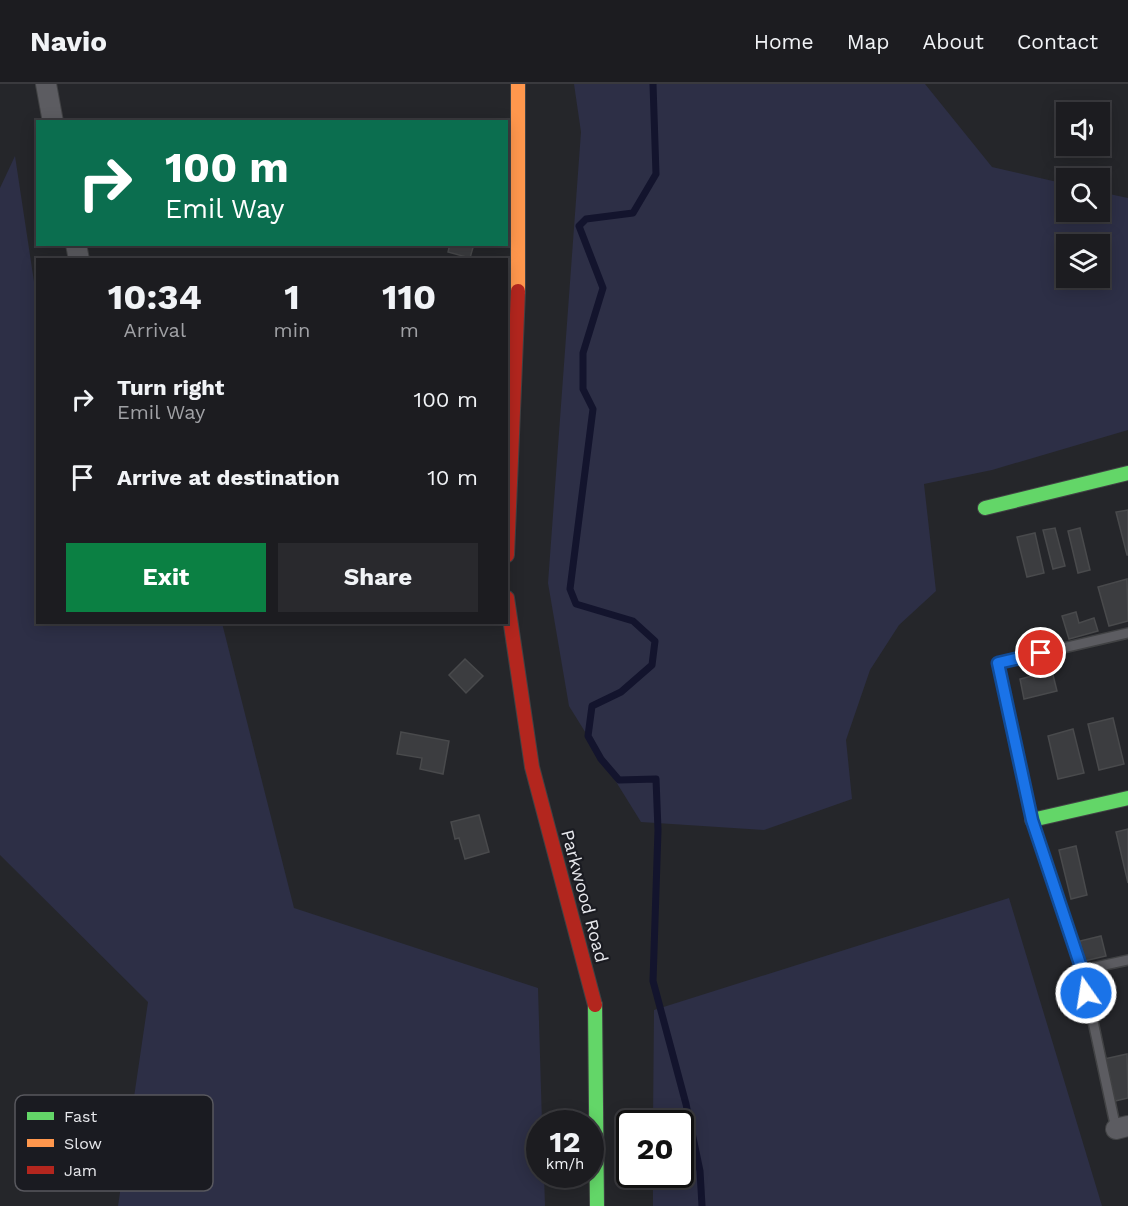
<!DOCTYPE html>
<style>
body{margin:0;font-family:"Work Sans",sans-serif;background:#29292d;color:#f1f3f6;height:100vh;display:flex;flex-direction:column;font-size:22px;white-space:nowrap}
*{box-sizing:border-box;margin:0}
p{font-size:20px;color:#a0a1a5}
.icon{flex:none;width:33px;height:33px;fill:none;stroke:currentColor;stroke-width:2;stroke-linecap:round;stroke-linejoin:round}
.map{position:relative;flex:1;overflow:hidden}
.sheet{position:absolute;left:36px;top:174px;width:472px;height:366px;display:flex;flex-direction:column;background:#1c1c20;border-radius:0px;box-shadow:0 3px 15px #0003,0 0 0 2px #3a3a3e}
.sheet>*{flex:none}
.guide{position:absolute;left:36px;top:36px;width:472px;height:126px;border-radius:0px;box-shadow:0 3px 15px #0003,0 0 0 2px #3a3a3e;background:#0b6e4f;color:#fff;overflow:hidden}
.buttons{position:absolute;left:1056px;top:18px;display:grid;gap:12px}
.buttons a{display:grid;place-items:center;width:54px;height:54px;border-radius:0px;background:#1c1c20;box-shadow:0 3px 15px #0003,0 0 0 2px #3a3a3e;font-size:30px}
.speed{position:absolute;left:526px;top:1026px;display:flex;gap:12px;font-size:30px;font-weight:700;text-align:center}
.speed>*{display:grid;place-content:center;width:78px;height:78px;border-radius:50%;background:#1c1c20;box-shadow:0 3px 15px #0003,0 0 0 2px #3a3a3e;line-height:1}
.speed small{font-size:15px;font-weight:400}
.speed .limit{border:3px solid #111;border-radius:9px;background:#fff;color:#111}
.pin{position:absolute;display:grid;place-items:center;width:51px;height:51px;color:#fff;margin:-26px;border:3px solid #fff;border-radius:50%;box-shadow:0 2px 6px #0007}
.me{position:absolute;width:66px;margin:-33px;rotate:347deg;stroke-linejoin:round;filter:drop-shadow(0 0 4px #0008)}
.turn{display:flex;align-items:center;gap:21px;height:126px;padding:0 30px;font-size:27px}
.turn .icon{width:78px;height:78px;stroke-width:2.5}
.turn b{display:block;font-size:42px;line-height:51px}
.eta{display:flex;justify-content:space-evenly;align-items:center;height:102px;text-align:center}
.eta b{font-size:36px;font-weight:700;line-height:42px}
.primary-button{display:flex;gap:12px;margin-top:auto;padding:12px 30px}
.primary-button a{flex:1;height:69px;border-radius:0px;background:#0b8043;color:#fff;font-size:24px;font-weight:700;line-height:69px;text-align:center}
.primary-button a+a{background:#29292d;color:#f1f3f6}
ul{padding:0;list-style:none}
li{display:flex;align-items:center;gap:18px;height:78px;padding:0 30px}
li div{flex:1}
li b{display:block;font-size:22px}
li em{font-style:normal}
header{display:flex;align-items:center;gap:36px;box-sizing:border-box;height:84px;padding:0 30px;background:#1c1c20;border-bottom:2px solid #3a3a3e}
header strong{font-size:28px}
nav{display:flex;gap:33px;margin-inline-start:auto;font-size:21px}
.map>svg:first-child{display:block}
.green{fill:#2d2f46;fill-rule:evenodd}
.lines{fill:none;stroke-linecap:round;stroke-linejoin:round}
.stream{stroke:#13142d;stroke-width:7}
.building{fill:#3c3d40;stroke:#494a4c;stroke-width:1.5}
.lane-casing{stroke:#414244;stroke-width:12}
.street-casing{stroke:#414244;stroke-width:22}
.fast-casing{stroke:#414244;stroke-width:16}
.slow-casing{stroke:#414244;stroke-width:16}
.jam-casing{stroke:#414244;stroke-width:16}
.lane{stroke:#5c5c61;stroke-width:9}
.street{stroke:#5c5c61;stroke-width:20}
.fast{stroke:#63d668;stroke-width:14}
.slow{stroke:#ff974d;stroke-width:14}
.jam{stroke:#b3261e;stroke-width:14}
.route-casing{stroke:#114b97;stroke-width:15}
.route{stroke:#1a73e8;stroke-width:10}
.labels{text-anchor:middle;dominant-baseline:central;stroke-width:4.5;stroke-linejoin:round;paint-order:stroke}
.street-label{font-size:18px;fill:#e7e8ec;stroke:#1a1b21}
.key{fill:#1a1b21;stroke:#58585e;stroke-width:1.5}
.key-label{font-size:16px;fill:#e7e8ec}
</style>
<header>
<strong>Navio</strong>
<nav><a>Home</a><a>Map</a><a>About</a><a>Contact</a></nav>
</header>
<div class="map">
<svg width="1128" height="1122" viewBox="0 0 1128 1122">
<rect width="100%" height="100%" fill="#25262a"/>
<!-- green -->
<g class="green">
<path d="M 574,0 L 925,0 L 992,83 L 1066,100 L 1066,128 L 1100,128 L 1100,108 L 1128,114 L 1128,346 L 992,386 L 924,400 L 936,507 L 899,541 L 870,586 L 846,656 L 852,715 L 764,746 L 641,738 L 569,622 L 548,499 L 581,48 ZM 1066,160 L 1100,160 L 1100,194 L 1066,194 Z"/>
<polygon points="15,72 38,224 38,538 222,539 294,824 538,904 542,1039 540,1040 540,1090 544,1091 545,1122 118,1122 148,918 0,771 0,104"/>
<polygon points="1009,814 1102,1122 653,1122 653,1091 681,1090 681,1040 653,1039 654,926"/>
</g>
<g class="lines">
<!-- stream -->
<polyline class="stream" points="653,0 656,90 633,129 586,135 579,142 603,204 583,269 583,305 593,325 570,505 576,520 633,537 655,557 652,581 621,608 592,622 588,652 601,675 619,696 656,695 658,746 653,897 686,1020 700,1087 702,1122"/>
</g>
<!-- building -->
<g class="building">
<polygon points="450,160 474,160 470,174 448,168"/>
<polygon points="1128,426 1128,471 1127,471 1116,428"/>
<polygon points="1055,444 1065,482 1053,485 1043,446"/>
<polygon points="1080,444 1090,486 1078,489 1068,447"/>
<polygon points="1035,449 1044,489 1027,493 1017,453"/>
<polygon points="1127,495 1128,537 1109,542 1098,503"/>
<polygon points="1076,528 1079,539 1094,534 1098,547 1069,555 1062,532"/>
<polygon points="465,575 483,592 466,609 449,591"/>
<polygon points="1052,587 1057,607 1024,615 1020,595"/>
<polygon points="1113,634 1124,680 1099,686 1088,640"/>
<polygon points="1073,645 1084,689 1058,695 1048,652"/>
<polygon points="401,648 449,657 443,690 420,685 422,674 397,670"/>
<polygon points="479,731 489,768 465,775 459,754 455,755 451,738"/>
<polygon points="1128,745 1128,799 1116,748"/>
<polygon points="1076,762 1087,811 1071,815 1059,766"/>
<polygon points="1101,852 1106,872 1084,877 1080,857"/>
<polygon points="1127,970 1128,1014 1115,1017 1104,975"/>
</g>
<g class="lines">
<!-- lane casing -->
<g class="lane-casing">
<g id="lane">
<polyline points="1082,886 1128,876"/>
<polyline points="1116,1045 1082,886 1032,736 998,579 1128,549"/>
</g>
</g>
<!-- street casing -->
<g class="street-casing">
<g id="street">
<polyline points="46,0 53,38"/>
<polyline points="76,160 79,176"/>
<polyline points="1116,1045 1128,1042"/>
</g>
</g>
<!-- fast casing -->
<g class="fast-casing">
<g id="fast">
<polyline points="985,424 1128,389"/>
<polyline points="1032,736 1128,714"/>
<polyline points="595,921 597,1122"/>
</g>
</g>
<!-- slow casing -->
<g class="slow-casing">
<polyline id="slow" points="518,207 518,0"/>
</g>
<!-- jam casing -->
<g class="jam-casing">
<g id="jam">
<polyline points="507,471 518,207"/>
<polyline points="507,514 532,683 595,921"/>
</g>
</g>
<!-- lane -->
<use href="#lane" class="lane"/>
<!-- street -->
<use href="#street" class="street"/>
<!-- fast -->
<use href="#fast" class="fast"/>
<!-- slow -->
<use href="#slow" class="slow"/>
<!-- jam -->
<use href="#jam" class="jam"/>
</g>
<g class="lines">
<!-- route casing -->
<g class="route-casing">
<polyline id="route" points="1041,569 998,579 1032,736 1082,886 1086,909"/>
</g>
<!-- route -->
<use href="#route" class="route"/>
</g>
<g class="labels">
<!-- street labels -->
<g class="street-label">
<text transform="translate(585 812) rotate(75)">Parkwood Road</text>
</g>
</g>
<!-- legend -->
<rect x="15" y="1011" width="198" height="96" rx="9" class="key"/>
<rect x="27" y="1028" width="27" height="8" fill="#63d668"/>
<rect x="27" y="1055" width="27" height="8" fill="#ff974d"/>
<rect x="27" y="1082" width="27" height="8" fill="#b3261e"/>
<g class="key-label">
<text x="64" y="1038">Fast</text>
<text x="64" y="1065">Slow</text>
<text x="64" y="1092">Jam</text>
</g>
</svg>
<div class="buttons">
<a><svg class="icon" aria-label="sound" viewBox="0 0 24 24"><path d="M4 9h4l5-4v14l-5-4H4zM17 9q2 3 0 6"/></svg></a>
<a><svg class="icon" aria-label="search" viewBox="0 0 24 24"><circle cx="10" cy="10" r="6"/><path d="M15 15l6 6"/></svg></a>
<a><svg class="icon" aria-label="layers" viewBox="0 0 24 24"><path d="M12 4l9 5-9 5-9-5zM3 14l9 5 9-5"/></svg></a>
</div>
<div class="speed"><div>12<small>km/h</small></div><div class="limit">20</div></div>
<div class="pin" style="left:1041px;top:569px;background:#d93025"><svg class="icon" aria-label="arrive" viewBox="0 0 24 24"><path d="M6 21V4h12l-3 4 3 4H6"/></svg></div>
<svg class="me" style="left:1086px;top:909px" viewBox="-20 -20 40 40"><circle r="17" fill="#1a73e8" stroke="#fff" stroke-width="3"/><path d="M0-11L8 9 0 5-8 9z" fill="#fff"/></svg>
<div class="guide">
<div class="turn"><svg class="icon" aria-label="right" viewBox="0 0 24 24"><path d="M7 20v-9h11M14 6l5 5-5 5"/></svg><div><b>100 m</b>Emil Way</div></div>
</div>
<section class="sheet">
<div class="eta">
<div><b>10:34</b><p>Arrival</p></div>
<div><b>1</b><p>min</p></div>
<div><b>110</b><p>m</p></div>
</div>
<ul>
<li><svg class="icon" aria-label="right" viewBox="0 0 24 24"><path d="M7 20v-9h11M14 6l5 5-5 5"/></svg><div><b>Turn right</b><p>Emil Way</p></div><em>100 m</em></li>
<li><svg class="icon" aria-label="arrive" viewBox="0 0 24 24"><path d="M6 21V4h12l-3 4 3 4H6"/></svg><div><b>Arrive at destination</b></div><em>10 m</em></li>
</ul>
<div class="primary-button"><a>Exit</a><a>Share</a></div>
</section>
</div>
